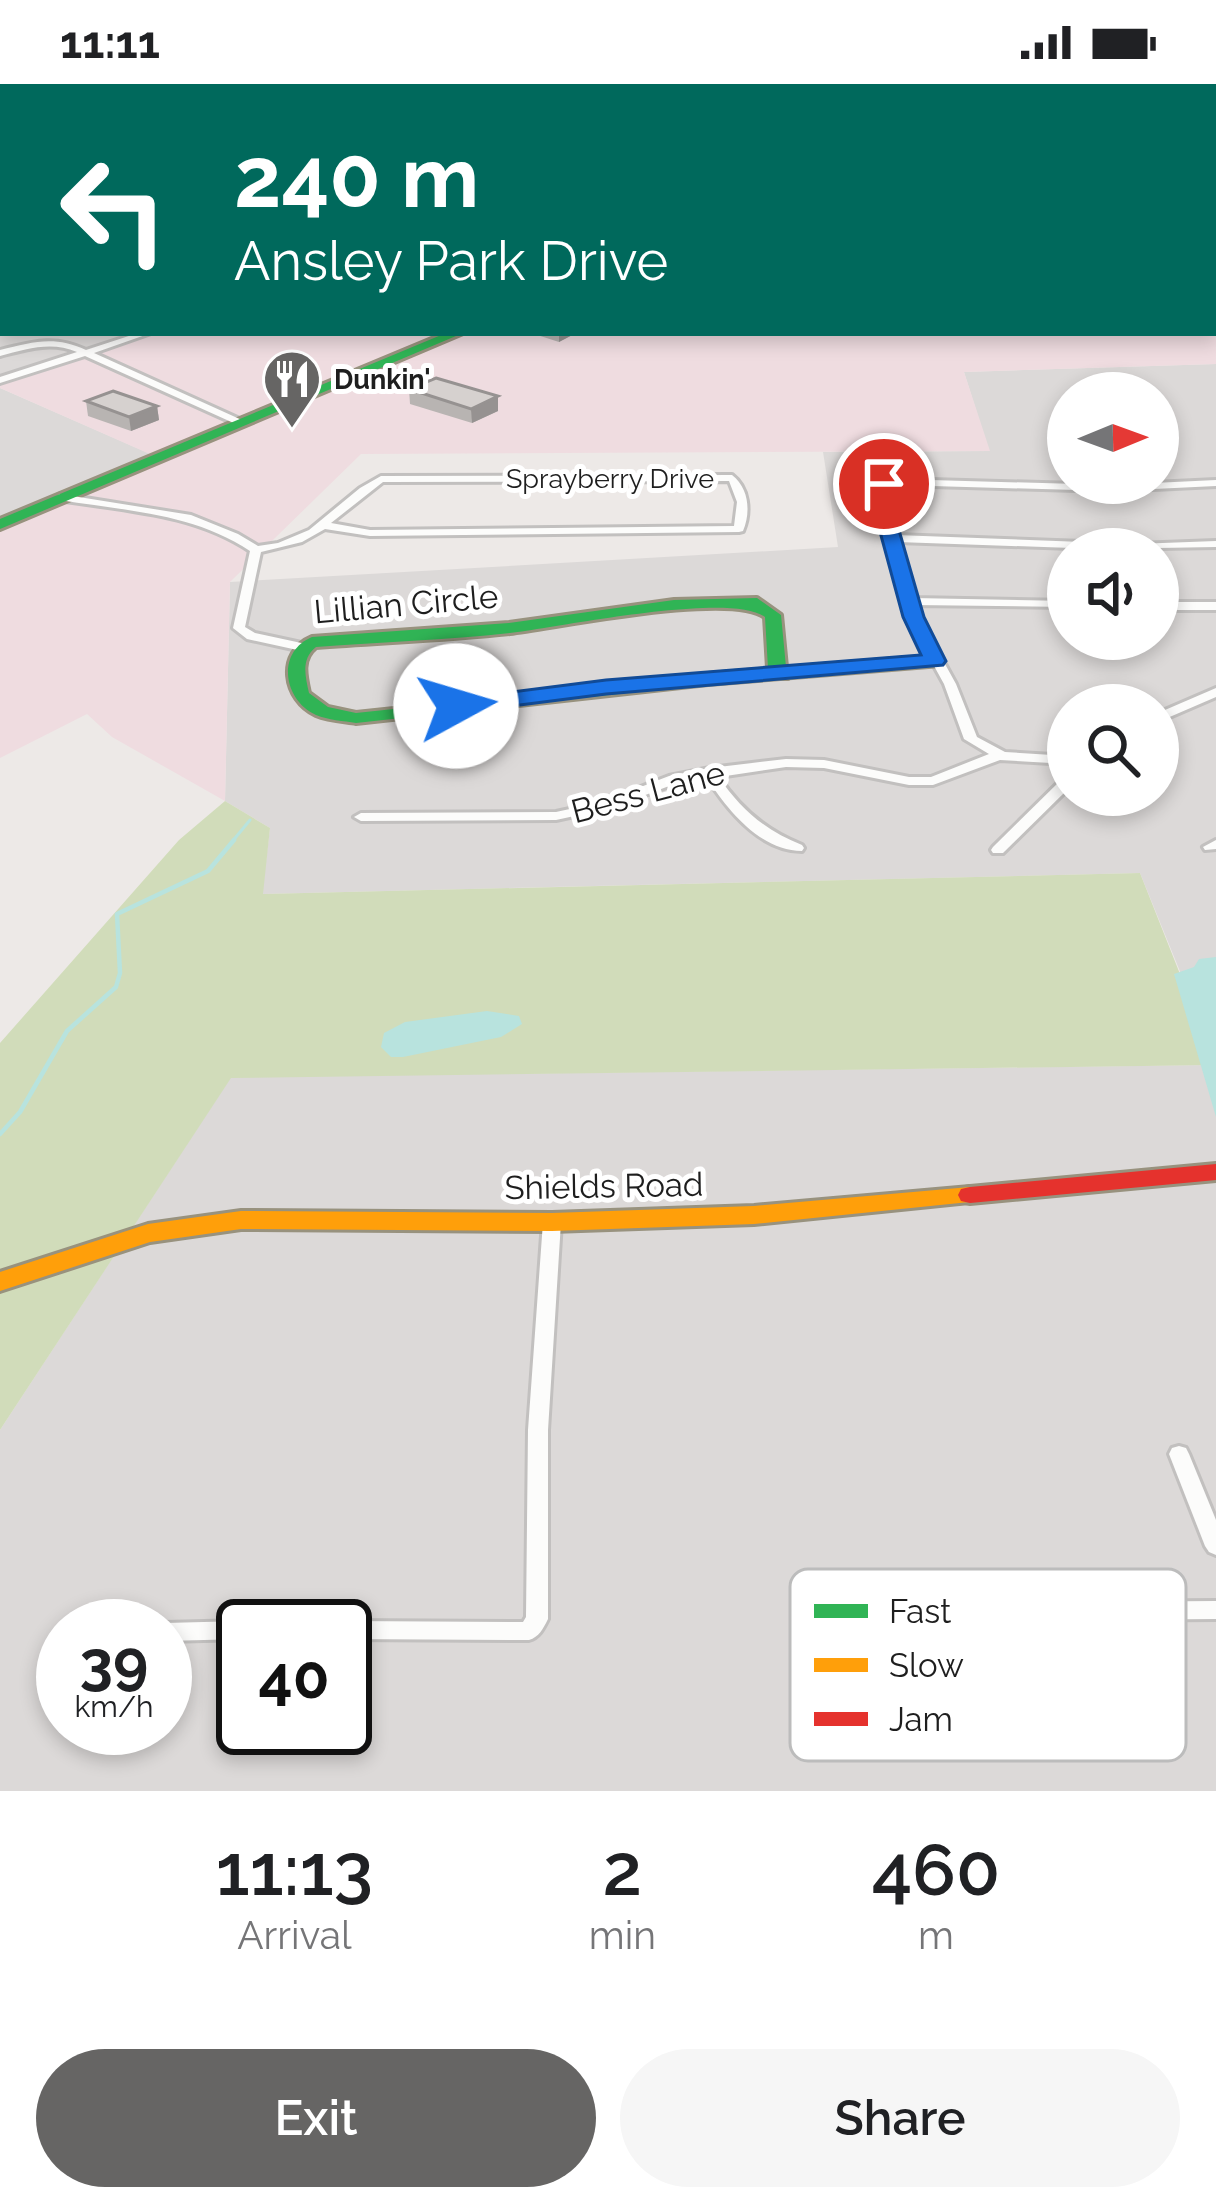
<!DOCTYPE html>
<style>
body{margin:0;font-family:Raleway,sans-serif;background:#f6f6f6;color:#202124;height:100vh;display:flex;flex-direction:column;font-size:45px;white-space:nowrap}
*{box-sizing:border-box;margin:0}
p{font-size:39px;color:#757577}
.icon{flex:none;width:66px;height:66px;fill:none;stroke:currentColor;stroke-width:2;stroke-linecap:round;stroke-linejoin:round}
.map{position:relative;height:1707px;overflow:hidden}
.side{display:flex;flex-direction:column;background:#fff;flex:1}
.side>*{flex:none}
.hud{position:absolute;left:0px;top:0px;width:1218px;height:252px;box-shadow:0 6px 18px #0003;background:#00695c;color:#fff;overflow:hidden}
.needle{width:78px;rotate:89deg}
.tools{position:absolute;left:1047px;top:288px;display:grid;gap:24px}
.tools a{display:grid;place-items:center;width:132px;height:132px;border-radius:50%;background:#fff;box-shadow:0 6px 18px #0003;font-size:60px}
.speed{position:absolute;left:36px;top:1515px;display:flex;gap:24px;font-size:60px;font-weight:700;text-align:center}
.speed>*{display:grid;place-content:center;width:156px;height:156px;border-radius:50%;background:#fff;box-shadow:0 6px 18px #0003;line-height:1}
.speed small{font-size:30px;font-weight:400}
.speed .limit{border:6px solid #111;border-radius:18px;background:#fff;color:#111}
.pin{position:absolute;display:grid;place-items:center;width:102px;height:102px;color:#fff;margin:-51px;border:6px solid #fff;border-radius:50%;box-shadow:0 3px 12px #0007}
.me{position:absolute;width:132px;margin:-66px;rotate:84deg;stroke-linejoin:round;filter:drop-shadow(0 0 9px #0008)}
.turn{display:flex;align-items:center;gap:42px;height:252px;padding:0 36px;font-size:54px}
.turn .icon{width:156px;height:156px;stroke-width:2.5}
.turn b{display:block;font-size:84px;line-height:102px}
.eta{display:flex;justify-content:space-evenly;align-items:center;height:204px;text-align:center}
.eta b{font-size:72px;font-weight:600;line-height:84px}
.button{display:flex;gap:24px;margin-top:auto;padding:24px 36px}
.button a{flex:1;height:138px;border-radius:72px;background:#666564;color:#fff;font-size:48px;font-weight:600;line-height:138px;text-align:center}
.button a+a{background:#f6f6f6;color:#202124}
.status{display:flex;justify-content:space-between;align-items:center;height:84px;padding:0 60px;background:#fff;direction:ltr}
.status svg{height:33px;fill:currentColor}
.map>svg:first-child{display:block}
.residential{fill:#dcd9d8;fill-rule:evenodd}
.commercial{fill:#efdce0}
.forest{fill:#d1dcba}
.water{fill:#b8e3de}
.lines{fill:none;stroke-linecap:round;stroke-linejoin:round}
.stream-far1{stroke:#b8e3de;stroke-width:3}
.stream{stroke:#b8e3de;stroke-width:4.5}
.street-casing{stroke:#c2c0bf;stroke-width:6}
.fast-casing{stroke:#98927e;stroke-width:6}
.slow-casing{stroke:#98927e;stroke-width:6}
.jam-casing{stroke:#98927e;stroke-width:6}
.street{fill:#fcfcfb;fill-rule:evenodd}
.fast{fill:#30b455;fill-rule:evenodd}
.slow{fill:#ff9f0a;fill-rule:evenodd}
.jam{fill:#e5322d;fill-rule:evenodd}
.wall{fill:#b8b4b2}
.shaded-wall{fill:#969291}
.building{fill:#d6d1cf;stroke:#969291;stroke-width:3}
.route{fill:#1a73e8;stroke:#114b97;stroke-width:3}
.labels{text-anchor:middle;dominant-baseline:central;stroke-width:10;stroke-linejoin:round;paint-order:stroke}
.far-poi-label{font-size:27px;font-weight:bold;fill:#1e1e1e;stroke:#fff;text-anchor:start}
.far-street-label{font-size:27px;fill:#1e1e1e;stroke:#fff}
.street-label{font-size:33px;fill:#1e1e1e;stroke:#fff}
.key{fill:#fff;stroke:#bcbcbc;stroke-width:3}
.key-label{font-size:33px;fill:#1e1e1e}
</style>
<div class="status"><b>11:11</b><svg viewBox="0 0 49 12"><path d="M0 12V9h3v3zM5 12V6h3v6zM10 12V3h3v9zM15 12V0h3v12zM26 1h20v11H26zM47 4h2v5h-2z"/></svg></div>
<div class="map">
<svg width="1216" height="1707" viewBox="0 0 1216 1707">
<rect width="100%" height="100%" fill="#ede9e7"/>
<!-- residential -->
<g class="residential">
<polygon points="0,32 3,249 144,249 0,298"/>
<path d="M 1216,280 L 1216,976 L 1140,789 L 262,810 L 270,744 L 225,717 L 230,498 L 838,463 L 823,368 L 989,367 L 964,288 ZM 1068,309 L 1158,309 L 1158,399 L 1068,399 ZM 1068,465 L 1158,465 L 1158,555 L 1068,555 ZM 1068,621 L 1158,621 L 1158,711 L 1068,711 Z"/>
<polygon points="0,304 153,371 0,439"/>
<path d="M 1216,981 L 1216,1707 L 0,1707 L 0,1346 L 231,993 ZM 63,1542 L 165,1542 L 165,1644 L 63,1644 ZM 243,1542 L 345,1542 L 345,1644 L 243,1644 Z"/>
</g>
<!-- commercial -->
<polygon class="commercial" points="1216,235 1216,280 964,288 990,367 361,370 230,498 225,717 112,653 87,630 0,674 0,439 152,371 0,304 0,298 144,249 1215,249"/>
<!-- forest -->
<polygon class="forest" points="225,717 270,744 263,810 1140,789 1216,981 231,994 0,1346 0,959 179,756"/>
<!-- water -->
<g class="water">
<polygon points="1216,873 1216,1033 1174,890 1194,883 1199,875"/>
<polygon points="487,927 519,932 522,940 501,953 403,973 391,973 381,963 384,949 405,938"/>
</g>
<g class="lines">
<!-- stream-far1 -->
<polyline class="stream-far1" points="231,759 250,736"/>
<!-- stream -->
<polyline class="stream" points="0,1050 20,1028 67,947 116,903 120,889 117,830 208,787 234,756"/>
<!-- street casing -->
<g class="street-casing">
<g id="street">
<polygon points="101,0 107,0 105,3 99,3"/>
<polygon points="1151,0 1157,0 1158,3 1152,3"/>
<rect x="0" y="6" width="3" height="4"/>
<polygon points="3,41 3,45 0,46 0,42"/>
<rect x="1215" y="62" width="1" height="5"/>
<polygon points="0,72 3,73 3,77 0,76"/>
<rect x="0" y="112" width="3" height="4"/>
<rect x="1215" y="136" width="1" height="4"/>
<rect x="1215" y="164" width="1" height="5"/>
<rect x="0" y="165" width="3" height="4"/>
<rect x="0" y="184" width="3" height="6"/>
<rect x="0" y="212" width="3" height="6"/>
<polygon points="1215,231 1216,232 1216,238 1215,237"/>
<rect x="0" y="233" width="3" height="6"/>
<path d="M 138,249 L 151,249 L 94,269 L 244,337 L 244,341 L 238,341 L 85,272 L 0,299 L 0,293 L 77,268 C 51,257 27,265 0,272 L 0,266 C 33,258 54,251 86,266 Z"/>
<path d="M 732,391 C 749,404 751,428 743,447 L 739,448 L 370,452 L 325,445 L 302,458 L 261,468 L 245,543 L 255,549 L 306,560 L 308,563 L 302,567 L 247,555 L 233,544 L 250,467 C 193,429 126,427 60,416 L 55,413 L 60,410 L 191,431 L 238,450 L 258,462 L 278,459 L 309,446 L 360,404 L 381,392 ZM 729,397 L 737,418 L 734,442 L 370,446 L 331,439 L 383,398 Z"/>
<path d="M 895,395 L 1112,401 L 1216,396 L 1216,402 L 1112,407 L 897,401 L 884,408 L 896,451 L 1136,460 L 1216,457 L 1216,463 L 1100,465 L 898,458 L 913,514 L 1068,517 L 1068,523 L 915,521 L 919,533 L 956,600 L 977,653 L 1005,668 L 1068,672 L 1068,680 L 1000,676 L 933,701 L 909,701 L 824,684 L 786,683 L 719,693 C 740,725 766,747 802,761 L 804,764 L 802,767 C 761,767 728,727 707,694 L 677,699 L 611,724 L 556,736 L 361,737 L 354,733 L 361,729 L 556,728 L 602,718 L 669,692 L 710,684 L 786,675 L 824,676 L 909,693 L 931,693 L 989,670 L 964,655 L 944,600 L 907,533 L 873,407 Z"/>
<rect x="1158" y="518" width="58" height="8"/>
<polygon points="1216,604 1216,613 1158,638 1158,629"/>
<polygon points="1068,693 1068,705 1003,769 993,769 991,766 993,763 1063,694"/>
<polygon points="1216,756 1216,765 1205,766 1203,763"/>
<path d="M 552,1132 L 558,1134 L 561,1138 L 548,1346 L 548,1535 C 543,1545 539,1553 529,1556 L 345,1555 L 345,1542 L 336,1542 L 345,1537 L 523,1538 L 526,1533 L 528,1346 L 543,1138 L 546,1134 Z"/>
<polygon points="1179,1362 1186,1364 1189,1370 1216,1436 1216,1471 1209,1468 1205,1462 1169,1370 1172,1364"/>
<polygon points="1006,1500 1088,1518 1216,1517 1216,1535 1088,1536 998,1515 995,1509 998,1503"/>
<polygon points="243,1537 252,1542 243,1542 243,1555 165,1557 165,1542 157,1542 165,1539"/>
</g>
</g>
<!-- fast casing -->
<g class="fast-casing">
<g id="fast">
<polygon points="821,0 831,0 820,3"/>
<rect x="1215" y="108" width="1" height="6"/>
<polygon points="446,249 463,249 0,445 0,435"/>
<path d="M 757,514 L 781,531 L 786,583 L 791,590 L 788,594 L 776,594 L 768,584 L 765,533 C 731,507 560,543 510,549 C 446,556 381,558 316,563 C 301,575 305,591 309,609 L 328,623 L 356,629 L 714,591 L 717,595 L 708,600 L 356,639 C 344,637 328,636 316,631 C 283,616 276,568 312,553 L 509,539 L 674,516 Z"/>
</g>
</g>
<!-- slow casing -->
<g class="slow-casing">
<polygon id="slow" points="970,1103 979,1105 982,1111 979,1117 754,1140 552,1147 241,1145 150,1158 0,1207 0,1188 148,1140 241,1127 552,1129 754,1122"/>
</g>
<!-- jam casing -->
<g class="jam-casing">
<g id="jam">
<polygon points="935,572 941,573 941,581 708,600 699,595 708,590"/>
<polygon points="1216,1080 1216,1096 970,1119 961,1117 958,1111 961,1105 970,1103"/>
</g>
</g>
<!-- street -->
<use href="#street" class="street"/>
<!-- fast -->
<use href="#fast" class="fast"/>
<!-- slow -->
<use href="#slow" class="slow"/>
<!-- jam -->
<use href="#jam" class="jam"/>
</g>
<!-- wall -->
<g class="wall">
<polygon points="531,249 576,249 559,258"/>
<polygon points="409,305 498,327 472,339 410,320"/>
<polygon points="86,317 157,322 159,336 131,347 88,332"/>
</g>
<!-- shaded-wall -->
<g class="shaded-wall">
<polygon points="559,249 576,249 559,258"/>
<polygon points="498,312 498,327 472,339 471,325"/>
<polygon points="157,322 159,336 131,347 129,333"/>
</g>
<!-- building -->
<g class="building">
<polygon points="436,294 498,312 471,325 409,305"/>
<polygon points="113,307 157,322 129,333 86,317"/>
</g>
<!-- route -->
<polygon class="route" points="884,394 894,400 888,408 924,533 946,577 943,581 606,610 456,629 444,622 456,615 606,596 921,571 903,533 869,407"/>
<!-- icons -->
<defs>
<g id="restaurant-pin" transform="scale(3)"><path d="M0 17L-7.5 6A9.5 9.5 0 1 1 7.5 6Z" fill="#666564" stroke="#fff"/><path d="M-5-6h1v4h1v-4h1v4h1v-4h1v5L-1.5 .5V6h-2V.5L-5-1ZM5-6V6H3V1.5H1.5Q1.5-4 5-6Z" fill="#fff"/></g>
</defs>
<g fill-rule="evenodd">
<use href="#restaurant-pin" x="292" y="295"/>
</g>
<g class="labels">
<!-- far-poi labels -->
<g class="far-poi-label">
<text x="334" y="295">Dunkin'</text>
</g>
<!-- far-street labels -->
<g class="far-street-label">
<text x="610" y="394">Sprayberry Drive</text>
</g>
<!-- street labels -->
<g class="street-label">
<text transform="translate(406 520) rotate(-5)">Lillian Circle</text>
<text transform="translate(648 708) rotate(-15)">Bess Lane</text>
<text transform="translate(604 1102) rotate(-1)">Shields Road</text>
</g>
</g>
<!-- legend -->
<rect x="790" y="1485" width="396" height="192" rx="18" class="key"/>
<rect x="814" y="1520" width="54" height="14" fill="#30b455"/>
<rect x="814" y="1574" width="54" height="14" fill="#ff9f0a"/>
<rect x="814" y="1628" width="54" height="14" fill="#e5322d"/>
<g class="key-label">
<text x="889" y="1539">Fast</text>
<text x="889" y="1593">Slow</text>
<text x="889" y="1647">Jam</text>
</g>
</svg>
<div class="tools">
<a><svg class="needle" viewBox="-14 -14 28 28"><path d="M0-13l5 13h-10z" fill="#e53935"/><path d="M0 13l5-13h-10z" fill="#757577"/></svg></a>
<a><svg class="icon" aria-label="sound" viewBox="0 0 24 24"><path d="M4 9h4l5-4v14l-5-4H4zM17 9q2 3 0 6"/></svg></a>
<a><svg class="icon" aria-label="search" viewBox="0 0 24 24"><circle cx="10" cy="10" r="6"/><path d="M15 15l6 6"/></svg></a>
</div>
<div class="speed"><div>39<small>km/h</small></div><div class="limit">40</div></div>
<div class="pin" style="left:884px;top:400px;background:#d93025"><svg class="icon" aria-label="arrive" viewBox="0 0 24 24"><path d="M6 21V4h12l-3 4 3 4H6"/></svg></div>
<svg class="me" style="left:456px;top:622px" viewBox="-20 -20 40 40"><circle r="19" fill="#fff"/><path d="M0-13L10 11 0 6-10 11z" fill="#1a73e8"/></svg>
<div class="hud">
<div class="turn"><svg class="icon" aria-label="left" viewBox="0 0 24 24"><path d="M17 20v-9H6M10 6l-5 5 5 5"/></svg><div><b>240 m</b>Ansley Park Drive</div></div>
</div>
</div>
<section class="side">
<div class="eta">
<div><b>11:13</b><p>Arrival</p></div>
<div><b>2</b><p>min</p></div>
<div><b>460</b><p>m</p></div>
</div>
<div class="button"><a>Exit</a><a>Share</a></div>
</section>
